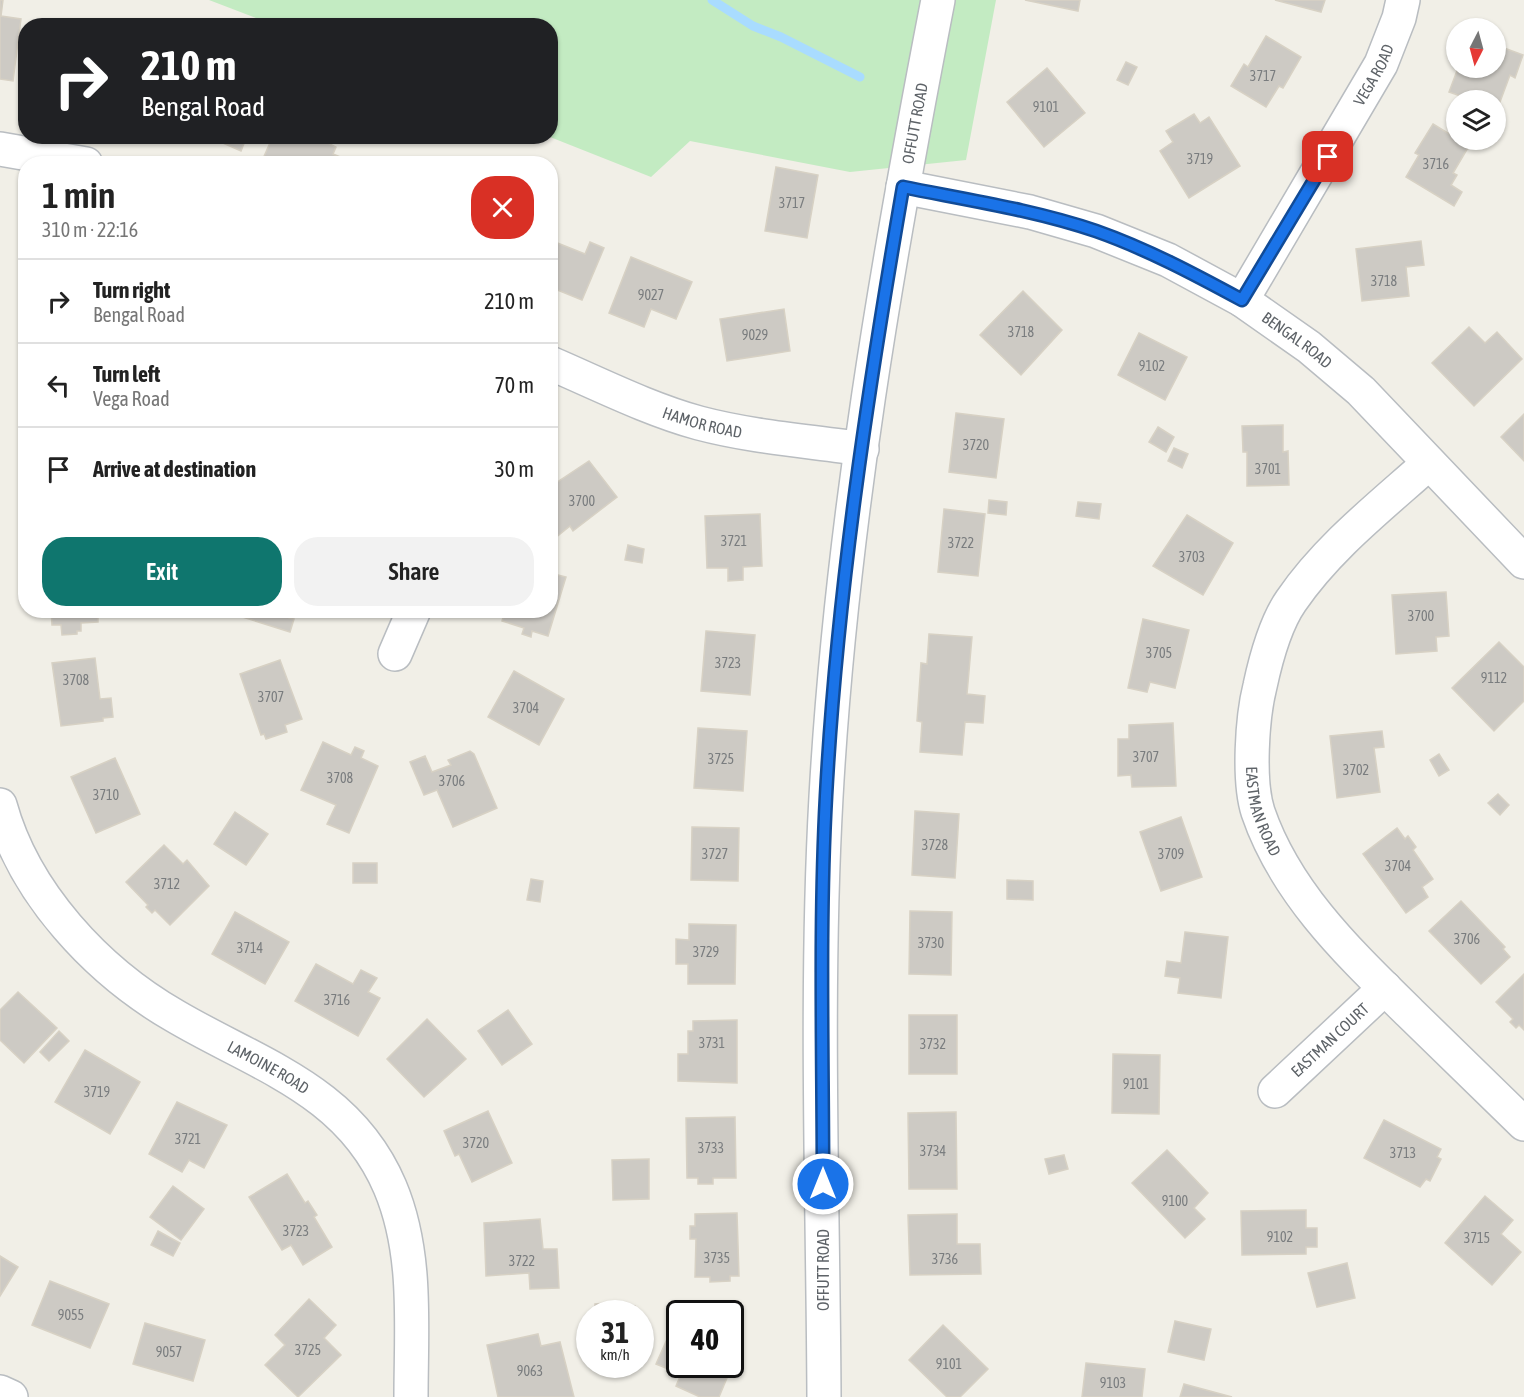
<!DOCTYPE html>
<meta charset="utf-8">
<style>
body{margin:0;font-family:"Asap Condensed",sans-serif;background:#f2f2f2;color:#222;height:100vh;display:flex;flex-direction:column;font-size:22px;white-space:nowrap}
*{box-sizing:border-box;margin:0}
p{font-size:20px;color:#767676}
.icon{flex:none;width:33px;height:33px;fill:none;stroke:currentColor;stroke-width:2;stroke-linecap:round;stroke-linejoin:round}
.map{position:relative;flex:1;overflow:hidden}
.sheet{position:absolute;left:18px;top:156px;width:540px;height:462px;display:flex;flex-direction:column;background:#fff;border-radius:24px;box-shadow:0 2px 4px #0004}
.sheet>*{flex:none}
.guide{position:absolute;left:18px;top:18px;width:540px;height:126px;border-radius:24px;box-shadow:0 2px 4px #0004;background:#202124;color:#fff;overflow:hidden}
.needle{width:39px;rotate:186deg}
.tools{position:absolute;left:1446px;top:18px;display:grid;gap:12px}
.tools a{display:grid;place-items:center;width:60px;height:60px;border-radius:50%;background:#fff;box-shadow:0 2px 4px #0004;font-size:30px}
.speed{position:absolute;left:576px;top:1300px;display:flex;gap:12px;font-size:30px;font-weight:700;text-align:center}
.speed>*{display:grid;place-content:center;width:78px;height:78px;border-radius:50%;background:#fff;box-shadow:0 2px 4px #0004;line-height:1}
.speed small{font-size:15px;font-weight:400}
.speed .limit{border:3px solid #111;border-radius:9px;background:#fff;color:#111}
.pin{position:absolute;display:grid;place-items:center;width:51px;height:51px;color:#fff;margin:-26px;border-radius:12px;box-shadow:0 3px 9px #0006}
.me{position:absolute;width:66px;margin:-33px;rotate:0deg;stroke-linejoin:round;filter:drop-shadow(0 0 4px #0008)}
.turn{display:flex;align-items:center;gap:21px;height:126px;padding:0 24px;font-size:27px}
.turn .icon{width:78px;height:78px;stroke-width:2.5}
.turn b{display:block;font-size:42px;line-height:51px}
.round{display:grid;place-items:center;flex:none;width:63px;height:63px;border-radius:24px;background:#f2f2f2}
.overview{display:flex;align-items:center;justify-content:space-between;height:102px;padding:0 24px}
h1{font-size:36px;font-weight:600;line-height:45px}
.primary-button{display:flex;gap:12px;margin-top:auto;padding:12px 24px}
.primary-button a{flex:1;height:69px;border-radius:24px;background:#0f766e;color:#fff;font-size:24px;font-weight:600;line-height:69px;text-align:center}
.primary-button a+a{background:#f2f2f2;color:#222}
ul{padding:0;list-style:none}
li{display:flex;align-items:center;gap:18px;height:84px;padding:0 24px;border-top:2px solid #e0e0e0}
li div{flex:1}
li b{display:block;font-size:22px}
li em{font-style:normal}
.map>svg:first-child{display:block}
.green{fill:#c3ebc2}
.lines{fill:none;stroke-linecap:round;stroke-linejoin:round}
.stream{stroke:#a9dcff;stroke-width:9}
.building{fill:#cdcac4;stroke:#d7d1c4;stroke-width:1.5}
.minor-casing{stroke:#b9bdc1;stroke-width:36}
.minor{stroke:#fff;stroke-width:33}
.route-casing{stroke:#114b97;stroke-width:15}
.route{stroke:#1a73e8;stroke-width:10}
.labels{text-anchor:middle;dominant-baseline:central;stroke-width:6;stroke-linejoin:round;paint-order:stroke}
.number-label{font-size:14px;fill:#7a7d7f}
.street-label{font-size:16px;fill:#5e6368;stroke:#fff}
</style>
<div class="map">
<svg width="1524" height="1397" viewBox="0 0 1524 1397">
<rect width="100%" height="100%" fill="#f1efe7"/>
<!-- green -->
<polygon class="green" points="209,0 996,0 966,160 850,172 690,141 651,177 550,137 550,26 274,25"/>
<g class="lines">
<!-- stream -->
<polyline class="stream" points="712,0 753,26 781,37 860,77"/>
</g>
<!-- building -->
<g class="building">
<polygon points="0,0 3,0 1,16 21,19 13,81 0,79"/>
<polygon points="1025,0 1080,0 1078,11"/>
<polygon points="1275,0 1325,0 1321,12"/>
<polygon points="1266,36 1301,57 1283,88 1279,86 1266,107 1231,86 1244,64 1248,67"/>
<polygon points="1496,45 1523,55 1515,78 1510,75 1497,110 1496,100 1472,100 1449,92 1458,68 1496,68"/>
<polygon points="1126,62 1137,67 1128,85 1117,80"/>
<polygon points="1047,68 1085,113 1044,147 1007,102"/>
<polygon points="1194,114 1200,123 1209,117 1240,166 1189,198 1160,151 1173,142 1166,131"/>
<polygon points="1433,124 1469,146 1453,173 1457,175 1451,185 1462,192 1454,206 1406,177 1419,155 1415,153"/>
<polygon points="207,136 247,136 241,151"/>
<polygon points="273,136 314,136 336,147 333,154 345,159 343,164 268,164 262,161"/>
<polygon points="776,167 818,175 807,238 765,231"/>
<polygon points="550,240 585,254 590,242 604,248 582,300 550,287"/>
<polygon points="1421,241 1424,265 1406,267 1409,296 1362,301 1356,249"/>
<polygon points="631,257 692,282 676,319 651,309 644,327 609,313"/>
<polygon points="1023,291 1062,330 1021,375 980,335"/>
<polygon points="784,309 790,351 727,361 720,319"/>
<polygon points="1469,327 1485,343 1497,332 1522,359 1474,406 1432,363"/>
<polygon points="1139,333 1187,357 1165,400 1118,375"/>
<polygon points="956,413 1004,419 996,478 949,472"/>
<polygon points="1524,414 1524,461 1501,437"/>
<polygon points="1283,425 1283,452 1288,451 1289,485 1247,486 1247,452 1243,452 1242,426"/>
<polygon points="1158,427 1174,437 1166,452 1149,442"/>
<polygon points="1174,448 1188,454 1182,468 1168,461"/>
<polygon points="589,461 617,497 573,531 570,526 554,539 550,534 550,514 555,510 550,504 550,487"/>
<polygon points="989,500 1007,502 1006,515 988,513"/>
<polygon points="1078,502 1101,504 1099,519 1076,516"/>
<polygon points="944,509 985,514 978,576 938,572"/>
<polygon points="760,514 762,566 743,567 743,580 728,581 728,568 707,568 705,516"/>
<polygon points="1187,515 1233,543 1203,595 1153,566"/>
<polygon points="628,545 644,549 642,563 625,560"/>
<polygon points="550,573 566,577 548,636 532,631 531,637 522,634 524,628 502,621 505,610 550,610"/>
<polygon points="1446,592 1449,636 1436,637 1437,651 1396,654 1392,595"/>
<polygon points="51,610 98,610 98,622 81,623 81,631 77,631 77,634 62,635 61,625 52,625"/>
<polygon points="237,610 291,610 289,618 294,619 290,632 236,615"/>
<polygon points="1143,619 1189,630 1175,688 1150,682 1147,692 1128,688"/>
<polygon points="706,631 755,635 750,695 701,691"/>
<polygon points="929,634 972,637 967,694 985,696 983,723 965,722 962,755 920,752 922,722 917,721 921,663 927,664"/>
<polygon points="1499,642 1524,667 1524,701 1494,731 1452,688"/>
<polygon points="95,658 100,699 111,698 113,717 103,718 103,721 61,726 52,663"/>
<polygon points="280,660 302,719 285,725 287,732 266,739 264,734 261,735 240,674"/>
<polygon points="514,671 564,699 539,745 488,717"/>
<polygon points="1173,723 1176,786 1132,787 1131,775 1118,776 1118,739 1129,739 1129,725"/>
<polygon points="698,728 747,731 743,791 694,788"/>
<polygon points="1382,731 1384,747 1374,748 1380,792 1337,798 1330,736"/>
<polygon points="323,742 351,755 355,747 364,751 361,758 378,766 349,833 327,824 336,805 301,790"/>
<polygon points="470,751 474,754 497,808 453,827 437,790 424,795 410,762 425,756 432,772 451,765 448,760"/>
<polygon points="1439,754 1449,770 1439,776 1430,760"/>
<polygon points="115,758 140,814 96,833 71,777"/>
<polygon points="1498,794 1509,805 1500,815 1488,803"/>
<polygon points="915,811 959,814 955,878 912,875"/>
<polygon points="235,812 268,834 246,865 214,844"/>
<polygon points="1181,817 1202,877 1161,891 1140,832"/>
<polygon points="692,827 739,828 738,881 691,880"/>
<polygon points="1397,828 1405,839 1408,836 1416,847 1413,850 1433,879 1422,887 1428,897 1406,913 1363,854"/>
<polygon points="164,845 183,864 187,860 209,886 170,925 155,910 152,913 146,907 148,905 126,882"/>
<rect x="353" y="863" width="24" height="20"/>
<polygon points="531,879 543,881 540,902 527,900"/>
<polygon points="1007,880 1033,881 1033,900 1007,899"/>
<polygon points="1461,901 1505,947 1503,949 1510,957 1481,984 1429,931"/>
<polygon points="910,911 952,912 951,975 909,974"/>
<polygon points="235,912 289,942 265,984 212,954"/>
<polygon points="689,924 736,925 735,984 688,984 688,964 676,964 676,939 689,940"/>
<polygon points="1185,932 1228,937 1221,998 1178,993 1180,978 1165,976 1167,961 1181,963"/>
<polygon points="316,964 353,984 361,970 377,978 368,992 380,998 358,1036 295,1001"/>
<polygon points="1524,974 1524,1030 1519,1025 1516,1028 1510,1022 1513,1019 1496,1002"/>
<polygon points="18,992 57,1028 24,1063 0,1040 0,1010"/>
<polygon points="508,1010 532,1044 502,1065 478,1031"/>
<rect x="909" y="1015" width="48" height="59"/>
<polygon points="427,1019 466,1059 424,1097 387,1059"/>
<polygon points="737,1020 737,1083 678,1081 678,1054 688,1054 688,1031 693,1031 693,1021"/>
<polygon points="59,1031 69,1041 49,1061 40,1052"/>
<polygon points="85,1050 140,1082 110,1134 55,1102"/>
<polygon points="1113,1054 1160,1055 1159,1114 1112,1113"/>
<polygon points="177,1102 227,1125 204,1168 189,1160 182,1172 149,1154"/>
<polygon points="488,1111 512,1163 472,1182 459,1154 455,1156 444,1131"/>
<polygon points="956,1112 957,1189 909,1189 908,1113"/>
<polygon points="735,1117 736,1178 713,1178 713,1184 698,1184 698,1178 687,1178 686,1118"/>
<polygon points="1384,1120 1441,1149 1437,1157 1441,1159 1430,1181 1426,1179 1420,1187 1364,1158"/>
<polygon points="1167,1150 1208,1193 1194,1208 1205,1219 1185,1238 1132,1183"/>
<polygon points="1064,1155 1068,1169 1049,1174 1045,1159"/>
<polygon points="649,1159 649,1199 613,1200 612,1160"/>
<polygon points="287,1174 305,1203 308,1201 317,1215 314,1217 332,1247 303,1265 291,1245 282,1250 249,1197"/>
<polygon points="173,1186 204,1209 181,1240 150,1217"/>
<polygon points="1485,1196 1513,1220 1501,1234 1521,1252 1492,1285 1445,1243"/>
<polygon points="1306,1210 1306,1228 1317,1228 1317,1247 1306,1247 1306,1254 1242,1255 1241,1211"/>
<polygon points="737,1213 739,1276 730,1276 730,1281 710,1282 710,1277 695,1277 696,1239 690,1239 690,1226 695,1226 695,1214"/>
<polygon points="957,1214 957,1244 980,1244 981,1274 910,1275 908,1215"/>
<polygon points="540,1219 543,1249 557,1249 559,1288 530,1289 529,1273 486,1276 484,1223"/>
<polygon points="158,1231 180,1243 173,1256 151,1245"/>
<polygon points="0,1256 18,1267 0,1296"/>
<polygon points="1347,1263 1355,1298 1317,1307 1308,1273"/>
<polygon points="50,1281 109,1304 90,1348 32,1325"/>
<polygon points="309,1299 336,1325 324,1338 341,1355 298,1397 265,1365 285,1345 275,1335"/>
<polygon points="608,1303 608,1314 595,1314 595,1304"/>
<rect x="617" y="1306" width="18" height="8"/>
<polygon points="675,1321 680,1322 680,1365 730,1365 730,1343 740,1347 719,1397 700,1397 676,1386 681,1374 656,1364"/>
<polygon points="1175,1321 1211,1329 1204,1360 1168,1352"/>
<polygon points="145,1323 205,1340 193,1381 133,1364"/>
<polygon points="943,1325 988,1369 960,1397 947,1397 909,1360"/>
<polygon points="538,1334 541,1346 560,1342 574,1397 498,1397 487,1345"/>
<polygon points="1086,1363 1145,1369 1142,1397 1082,1397"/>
<polygon points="1184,1384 1232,1397 1180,1397"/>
</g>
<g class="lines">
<!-- minor casing -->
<g class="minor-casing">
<g id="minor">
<polyline points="0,149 86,164"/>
<path id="s1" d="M 903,187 L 1030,212 L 1096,231 L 1168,260 L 1242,300 L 1309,347 L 1361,391 L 1524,562"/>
<path id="s2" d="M 1242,300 L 1381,64 L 1399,18 L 1403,0"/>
<path id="s3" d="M 550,363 C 599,384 648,409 699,423 C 752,437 808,441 862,449"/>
<path id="s4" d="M 1429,463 C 1381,506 1328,547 1291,601 C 1275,624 1266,658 1260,686 C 1252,718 1248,781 1258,812 C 1286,894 1350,954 1410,1013 C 1448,1050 1486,1087 1524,1124"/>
<polyline points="395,654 414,610"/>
<path id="s5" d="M 0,805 C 24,893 97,971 175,1016 C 258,1065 349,1090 390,1187 C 418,1253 411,1327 411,1397"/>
<path id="s6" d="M 1275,1091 L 1385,988"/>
<polyline points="0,1392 11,1397"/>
<path id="s7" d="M 824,1397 C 823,1197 815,996 826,797 C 841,529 887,263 938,0"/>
</g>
</g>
<!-- minor -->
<use href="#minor" class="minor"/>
</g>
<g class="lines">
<!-- route casing -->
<g class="route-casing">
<path id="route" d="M 823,1184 C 823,1055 819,926 826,796 C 837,592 868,389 903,187 C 968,200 1034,210 1096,231 C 1147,249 1194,274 1242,300 L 1328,157"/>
</g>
<!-- route -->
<use href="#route" class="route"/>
</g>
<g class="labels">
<!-- number labels -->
<g class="number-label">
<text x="1263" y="76">3717</text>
<text x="1046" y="107">9101</text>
<text x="1200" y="159">3719</text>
<text x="1436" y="164">3716</text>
<text x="792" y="203">3717</text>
<text x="1384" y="281">3718</text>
<text x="651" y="295">9027</text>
<text x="1021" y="332">3718</text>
<text x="755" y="335">9029</text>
<text x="1152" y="366">9102</text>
<text x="976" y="445">3720</text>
<text x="1268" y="469">3701</text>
<text x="582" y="501">3700</text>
<text x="734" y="541">3721</text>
<text x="961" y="543">3722</text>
<text x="1192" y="557">3703</text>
<text x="1421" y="616">3700</text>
<text x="1159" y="653">3705</text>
<text x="728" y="663">3723</text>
<text x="1494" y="678">9112</text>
<text x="76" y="680">3708</text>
<text x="271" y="697">3707</text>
<text x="526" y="708">3704</text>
<text x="1146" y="757">3707</text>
<text x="721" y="759">3725</text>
<text x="1356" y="770">3702</text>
<text x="340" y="778">3708</text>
<text x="452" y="781">3706</text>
<text x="106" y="795">3710</text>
<text x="935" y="845">3728</text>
<text x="715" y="854">3727</text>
<text x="1171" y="854">3709</text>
<text x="1398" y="866">3704</text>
<text x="167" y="884">3712</text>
<text x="1467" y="939">3706</text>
<text x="931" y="943">3730</text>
<text x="250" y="948">3714</text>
<text x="706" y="952">3729</text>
<text x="337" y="1000">3716</text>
<text x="712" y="1043">3731</text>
<text x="933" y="1044">3732</text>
<text x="1136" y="1084">9101</text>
<text x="97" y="1092">3719</text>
<text x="188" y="1139">3721</text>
<text x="476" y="1143">3720</text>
<text x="711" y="1148">3733</text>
<text x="933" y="1151">3734</text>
<text x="1403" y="1153">3713</text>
<text x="1175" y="1201">9100</text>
<text x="296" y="1231">3723</text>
<text x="1280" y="1237">9102</text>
<text x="1477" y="1238">3715</text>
<text x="717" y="1258">3735</text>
<text x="945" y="1259">3736</text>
<text x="522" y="1261">3722</text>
<text x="71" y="1315">9055</text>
<text x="308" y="1350">3725</text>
<text x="169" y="1352">9057</text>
<text x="949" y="1364">9101</text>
<text x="530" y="1371">9063</text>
<text x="1113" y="1383">9103</text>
</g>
<!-- street labels -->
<g class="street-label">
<text stroke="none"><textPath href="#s2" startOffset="261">VEGA ROAD</textPath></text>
<text stroke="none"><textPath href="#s7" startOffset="1280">OFFUTT ROAD</textPath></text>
<text stroke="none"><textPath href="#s1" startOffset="428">BENGAL ROAD</textPath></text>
<text stroke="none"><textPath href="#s3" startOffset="164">HAMOR ROAD</textPath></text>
<text stroke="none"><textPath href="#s4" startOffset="414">EASTMAN ROAD</textPath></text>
<text stroke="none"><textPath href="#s6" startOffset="75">EASTMAN COURT</textPath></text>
<text stroke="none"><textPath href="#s5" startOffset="387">LAMOINE ROAD</textPath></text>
<text transform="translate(823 1270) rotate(-90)">OFFUTT ROAD</text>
</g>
</g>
</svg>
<div class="tools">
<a><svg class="needle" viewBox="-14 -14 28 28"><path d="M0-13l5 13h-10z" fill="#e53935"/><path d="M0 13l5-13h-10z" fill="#767676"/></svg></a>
<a><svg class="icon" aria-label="layers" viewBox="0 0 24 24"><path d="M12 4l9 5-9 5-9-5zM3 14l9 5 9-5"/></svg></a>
</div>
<div class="speed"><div>31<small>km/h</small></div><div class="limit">40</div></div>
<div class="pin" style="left:1328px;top:157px;background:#d93025"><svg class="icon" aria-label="arrive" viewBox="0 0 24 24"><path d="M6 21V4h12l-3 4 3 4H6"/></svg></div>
<svg class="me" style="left:823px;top:1184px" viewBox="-20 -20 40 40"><circle r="17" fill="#1a73e8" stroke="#fff" stroke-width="3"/><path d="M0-11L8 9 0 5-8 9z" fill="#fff"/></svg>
<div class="guide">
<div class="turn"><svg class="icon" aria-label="right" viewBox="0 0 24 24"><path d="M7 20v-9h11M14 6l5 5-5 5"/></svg><div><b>210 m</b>Bengal Road</div></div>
</div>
<section class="sheet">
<div class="overview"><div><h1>1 min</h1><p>310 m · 22:16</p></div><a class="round" style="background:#d93025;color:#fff"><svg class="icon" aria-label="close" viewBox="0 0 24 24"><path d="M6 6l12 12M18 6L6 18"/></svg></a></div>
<ul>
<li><svg class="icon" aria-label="right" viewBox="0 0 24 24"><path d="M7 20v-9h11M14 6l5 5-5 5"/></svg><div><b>Turn right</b><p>Bengal Road</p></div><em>210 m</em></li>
<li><svg class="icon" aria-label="left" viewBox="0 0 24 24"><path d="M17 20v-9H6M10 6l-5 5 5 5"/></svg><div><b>Turn left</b><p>Vega Road</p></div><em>70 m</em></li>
<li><svg class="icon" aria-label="arrive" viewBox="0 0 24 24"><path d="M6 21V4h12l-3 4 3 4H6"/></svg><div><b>Arrive at destination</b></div><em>30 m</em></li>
</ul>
<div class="primary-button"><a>Exit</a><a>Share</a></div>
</section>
</div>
